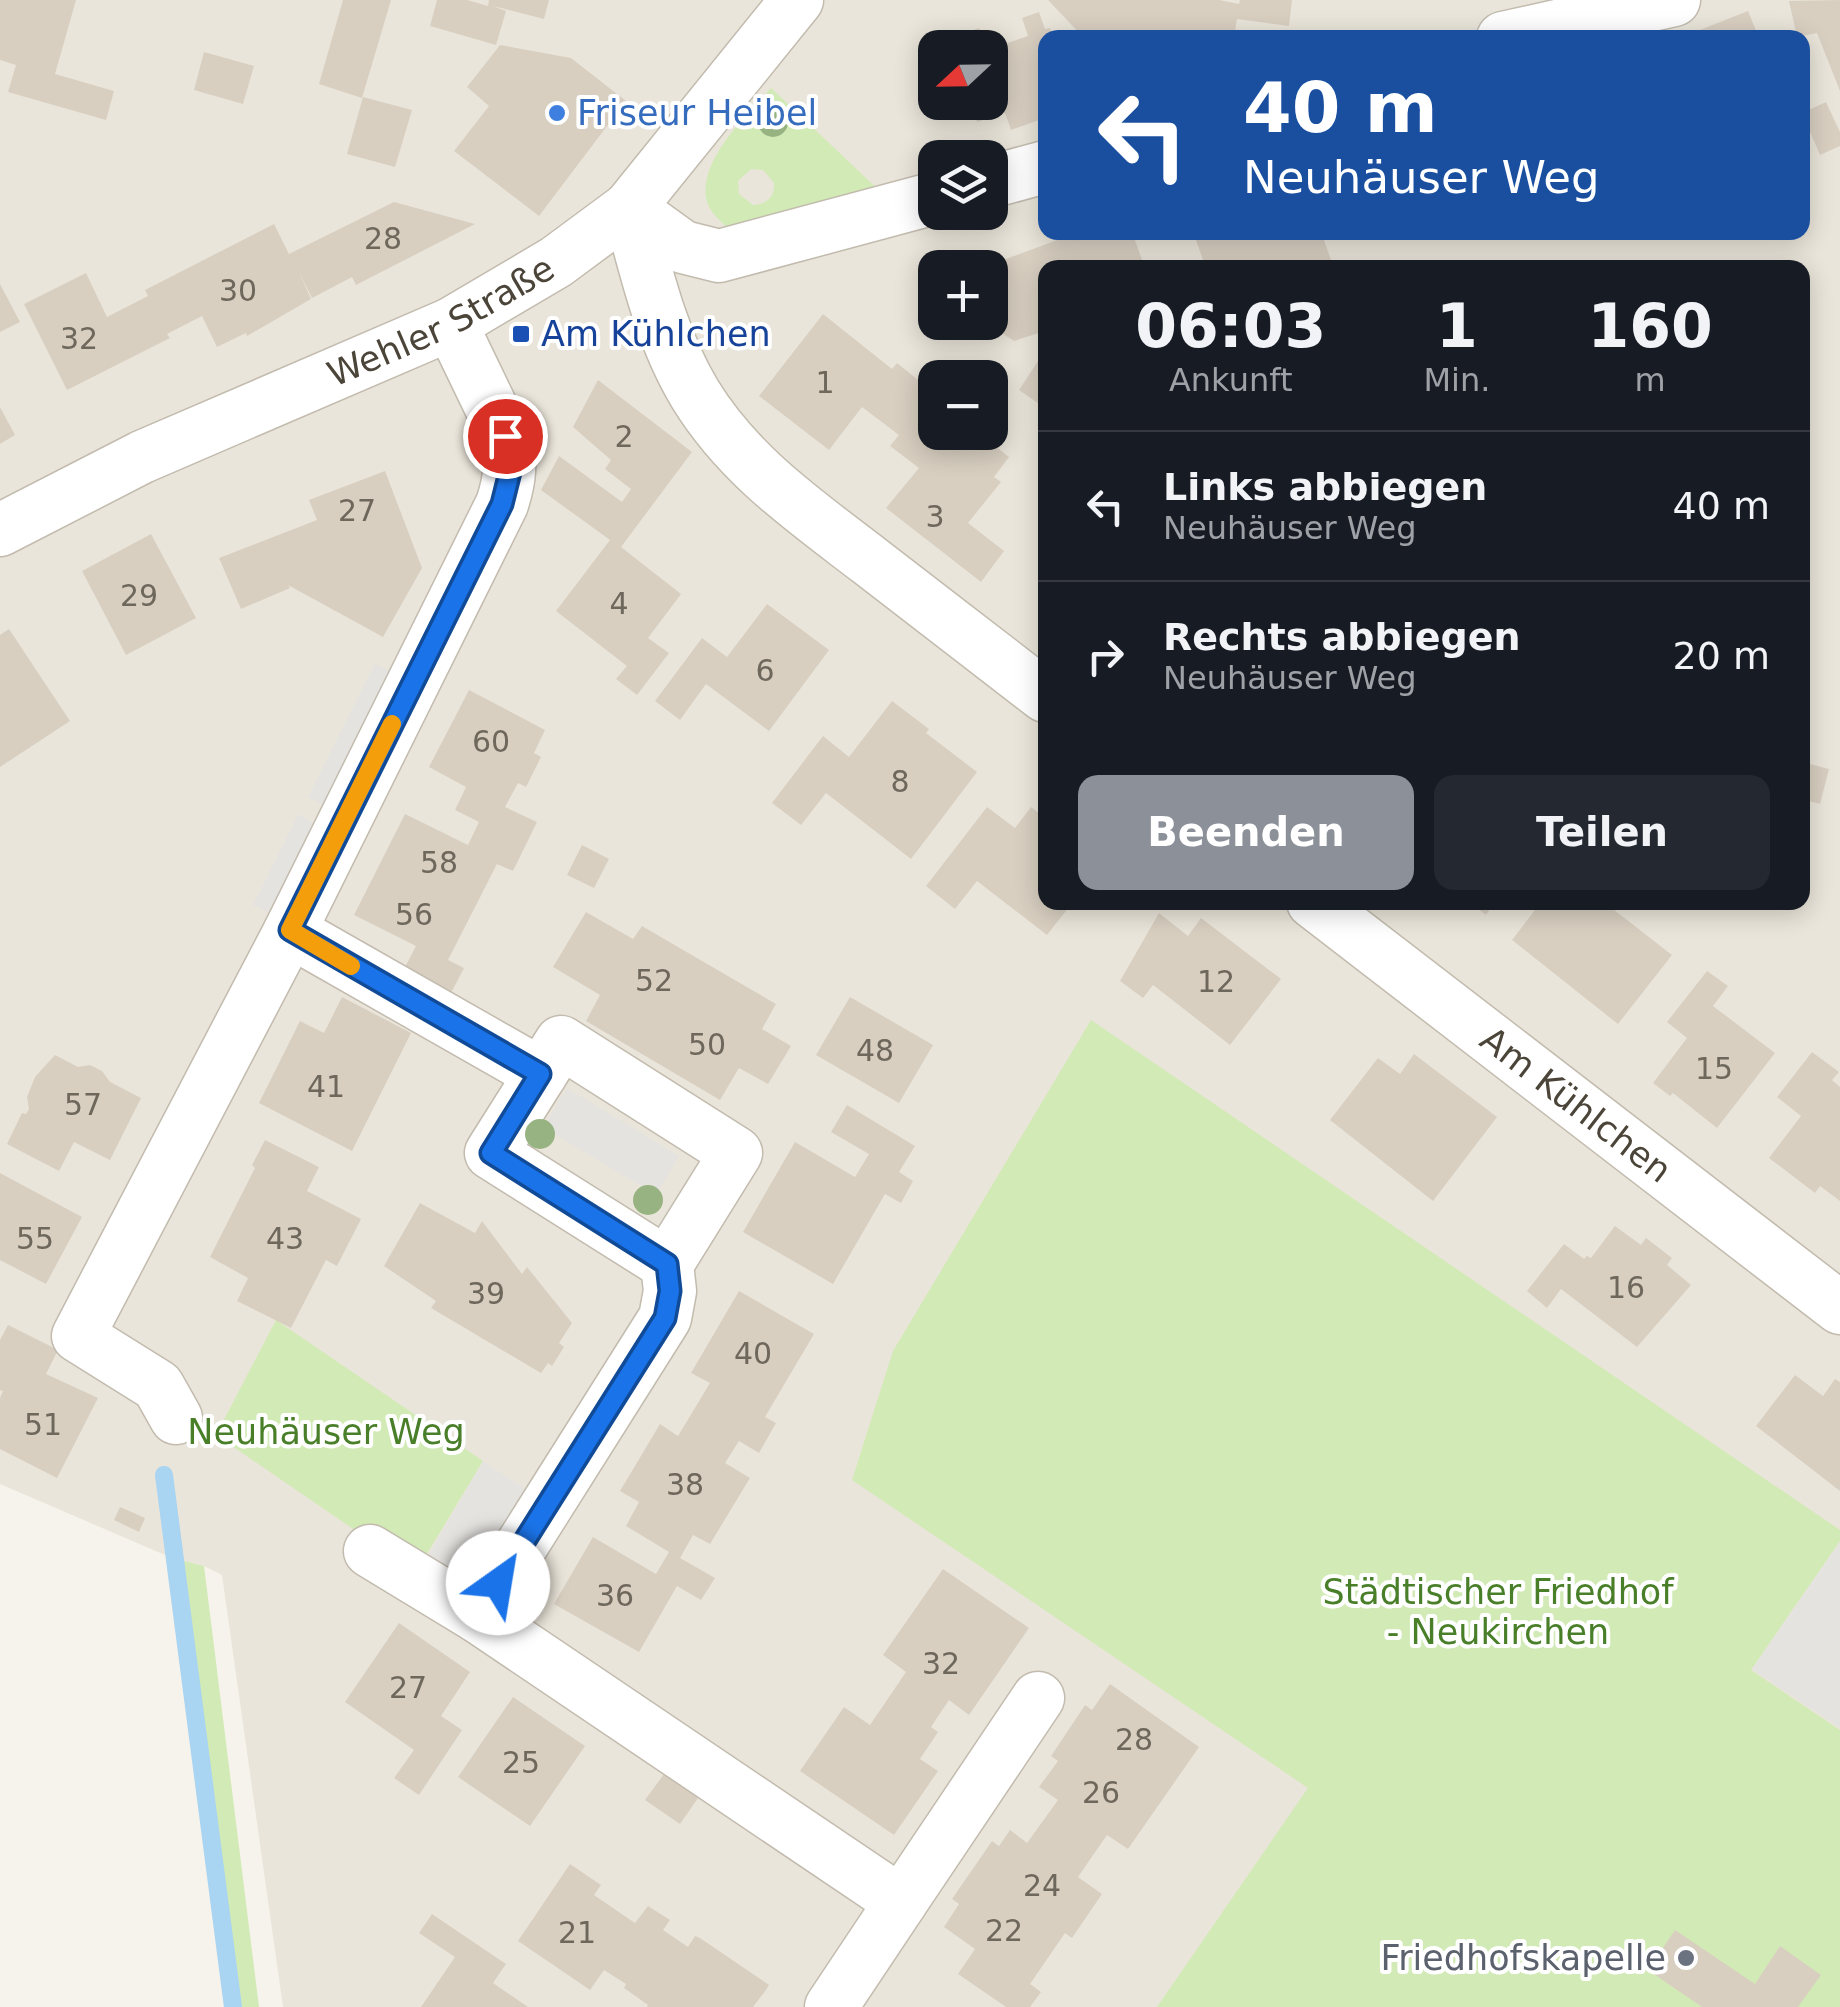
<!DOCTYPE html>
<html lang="de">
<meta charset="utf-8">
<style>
body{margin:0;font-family:"DejaVu Sans",sans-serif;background:#242831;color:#f1f3f6;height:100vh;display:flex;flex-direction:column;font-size:38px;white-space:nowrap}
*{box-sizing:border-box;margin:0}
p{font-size:32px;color:#9ea1a6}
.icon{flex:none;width:55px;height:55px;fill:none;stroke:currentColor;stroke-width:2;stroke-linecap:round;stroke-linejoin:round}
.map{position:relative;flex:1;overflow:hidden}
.panel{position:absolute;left:1038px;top:260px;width:772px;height:650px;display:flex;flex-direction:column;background:#171b24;border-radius:20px;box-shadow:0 5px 25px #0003}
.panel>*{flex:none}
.guide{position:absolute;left:1038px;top:30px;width:772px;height:210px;border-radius:20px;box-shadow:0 5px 25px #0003;background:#1a4fa0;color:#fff;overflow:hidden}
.needle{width:65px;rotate:248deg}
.fabs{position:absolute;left:918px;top:30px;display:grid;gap:20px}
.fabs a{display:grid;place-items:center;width:90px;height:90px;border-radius:20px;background:#171b24;box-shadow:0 5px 25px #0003;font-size:50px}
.pin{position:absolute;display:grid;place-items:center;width:85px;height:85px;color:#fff;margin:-42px;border:5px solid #fff;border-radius:50%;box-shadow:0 2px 10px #0007}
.me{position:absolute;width:110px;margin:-55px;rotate:32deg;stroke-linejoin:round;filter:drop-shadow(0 0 8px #0008)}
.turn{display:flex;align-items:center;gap:35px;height:210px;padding:0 40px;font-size:45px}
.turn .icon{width:130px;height:130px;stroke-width:2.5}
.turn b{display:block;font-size:70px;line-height:85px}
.eta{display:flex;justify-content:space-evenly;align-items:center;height:170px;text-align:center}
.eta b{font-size:60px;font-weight:800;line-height:70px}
.action{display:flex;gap:20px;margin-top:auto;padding:20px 40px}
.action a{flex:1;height:115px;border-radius:20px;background:#8c9099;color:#fff;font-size:40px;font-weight:800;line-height:115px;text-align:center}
.action a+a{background:#242831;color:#f1f3f6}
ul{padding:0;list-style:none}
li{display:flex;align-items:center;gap:30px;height:150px;padding:0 40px;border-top:2px solid #363941}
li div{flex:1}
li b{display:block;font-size:38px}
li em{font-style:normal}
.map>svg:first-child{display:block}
.residential{fill:#eae5da;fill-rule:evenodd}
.green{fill:#d2eab5;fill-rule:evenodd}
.parking{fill:#e5e3e0}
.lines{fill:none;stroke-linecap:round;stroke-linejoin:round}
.stream{stroke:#a9d4f2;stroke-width:18}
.building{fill:#d8cfc1}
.minor-casing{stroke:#c2bbae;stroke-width:55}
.minor{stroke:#fff;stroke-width:52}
.tree{fill:#97b381}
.route-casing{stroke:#114b97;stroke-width:25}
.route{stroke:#1a73e8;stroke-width:18}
.slow{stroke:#f59e0b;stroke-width:18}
.shop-dot{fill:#3f7fe0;stroke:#fff;stroke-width:4}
.transit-dot{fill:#1a4fb4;stroke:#fff;stroke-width:4}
.worship-dot{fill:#6b7280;stroke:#fff;stroke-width:4}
.labels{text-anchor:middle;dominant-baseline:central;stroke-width:8;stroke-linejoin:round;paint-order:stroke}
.number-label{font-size:30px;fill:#6e675b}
.shop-label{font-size:35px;fill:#366cbe;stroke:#fff;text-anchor:start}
.street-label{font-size:35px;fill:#4b4439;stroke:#fff}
.transit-label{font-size:35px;fill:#164399;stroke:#fff;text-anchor:start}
.park-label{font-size:35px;fill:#4a7f2a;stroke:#fff}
.worship-label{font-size:35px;fill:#5b616d;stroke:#fff;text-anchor:end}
</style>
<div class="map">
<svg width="1840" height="2007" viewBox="0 0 1840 2007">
<rect width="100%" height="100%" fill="#f6f3ec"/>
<!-- residential -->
<path class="residential" d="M 0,0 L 1840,0 L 1840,2007 L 283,2007 L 222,1575 L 204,1566 L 172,1558 L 0,1484 ZM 1045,38 L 1802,38 L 1802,232 L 1045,232 ZM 935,48 L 990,48 L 990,102 L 935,102 ZM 935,158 L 990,158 L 990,212 L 935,212 ZM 935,268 L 990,268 L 990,322 L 935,322 ZM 1045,268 L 1802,268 L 1802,902 L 1045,902 ZM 935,378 L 990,378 L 990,432 L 935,432 Z"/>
<!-- green -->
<g class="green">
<path d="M 771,88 L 885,196 L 730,230 C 721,222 708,211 706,198 C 700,158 747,115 771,88 ZM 751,169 L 763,170 L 774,183 C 775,197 767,204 753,205 L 739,194 L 738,181 Z"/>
<polygon points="1091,1020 1840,1530 1840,1541 1751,1670 1840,1730 1840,2007 1157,2007 1308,1788 852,1480 893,1351"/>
<polygon points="276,1320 483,1461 416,1572 216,1435"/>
<polygon points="172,1558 204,1566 259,2007 227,2007"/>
</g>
<!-- parking -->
<g class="parking">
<polygon points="375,664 393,673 326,806 308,797"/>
<polygon points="298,814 315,823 270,913 253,905"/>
<polygon points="567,1088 679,1156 656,1195 543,1127"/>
<polygon points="483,1461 530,1492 463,1600 418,1573"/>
<polygon points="1840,1542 1840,1728 1752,1669"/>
</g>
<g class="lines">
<!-- stream -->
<polyline class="stream" points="164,1475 233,2007"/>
</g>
<!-- building -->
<g class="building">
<polygon points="0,0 76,0 55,74 114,91 106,120 8,92 16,65 0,60"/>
<polygon points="343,0 391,0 362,98 319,84"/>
<polygon points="437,0 467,0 488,6 489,0 549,0 544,19 493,6 506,11 496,45 430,26"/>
<polygon points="1048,0 1219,0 1239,4 1240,0 1292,0 1289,26 1237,19 1234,38 1084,38"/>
<polygon points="1840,0 1840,91 1817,33 1797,37 1789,1"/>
<polygon points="1748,11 1759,38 1694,38 1692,33"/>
<polygon points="1039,12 1045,29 1050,28 1053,38 1045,38 1045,118 1011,130 1005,113 977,122 971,102 990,102 990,49 1028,36 1022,18"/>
<polygon points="979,28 986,48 952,48 949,38"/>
<polygon points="500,45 571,58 626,101 539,216 454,151 489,106 467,87"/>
<polygon points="204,52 254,66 243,104 194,90"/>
<polygon points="363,97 412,110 395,167 347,154"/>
<polygon points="1826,102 1840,132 1840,146 1820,155 1802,113"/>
<polygon points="394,202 475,224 356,285 352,277 312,298 299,272 311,299 247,336 246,333 217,347 202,316 167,334 170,338 67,390 24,304 86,273 107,317 148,296 145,290 274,224 289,254"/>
<polygon points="1079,232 1132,232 1145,268 1045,268 1045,331 1014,341 985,322 990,322 990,265"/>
<polygon points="1193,232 1321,232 1334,268 1206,268"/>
<polygon points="0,284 20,322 0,332"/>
<polygon points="823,314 892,369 897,363 932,391 929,395 935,399 935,432 977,432 1009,457 994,477 1001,482 968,523 1004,551 981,582 886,508 919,468 890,446 899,435 862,407 829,450 759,396"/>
<polygon points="1042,355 1045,357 1045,408 1019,390"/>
<polygon points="598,380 692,452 621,547 681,594 648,638 669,653 637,695 616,679 627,666 556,611 610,540 541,490 559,456 622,502 631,489 605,469 611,460 573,427"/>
<polygon points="0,407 15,435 0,444"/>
<polygon points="385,471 422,568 383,637 288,585 290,588 241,609 219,558 317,520 309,500"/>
<polygon points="151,534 196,618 126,655 82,571"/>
<polygon points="767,604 829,650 769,731 706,684 680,720 655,701 702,638 727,657"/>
<polygon points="9,629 70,721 0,767 0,635"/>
<polygon points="469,690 545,730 534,753 541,757 526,787 518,783 505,807 537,822 513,871 497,864 448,960 464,968 451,993 404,969 416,946 354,915 405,814 468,845 479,822 455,810 466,787 429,767"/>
<polygon points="892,701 929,729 926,733 977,772 911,859 826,793 801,825 772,803 823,736 849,757"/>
<polygon points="1802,762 1829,769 1820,804 1802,799"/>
<polygon points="987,807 1015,828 1031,807 1045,818 1045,902 1073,902 1047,935 977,881 955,909 926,886"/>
<polygon points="582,845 609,859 594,888 567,875"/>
<polygon points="1469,902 1495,902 1486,915"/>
<polygon points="1541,902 1577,902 1582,907 1586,902 1604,902 1672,955 1618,1024 1512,940"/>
<polygon points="586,912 633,939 642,926 776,1004 762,1029 791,1046 768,1084 739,1068 720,1100 586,1021 600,995 553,967"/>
<polygon points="1159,913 1188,936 1201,918 1281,979 1230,1045 1153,985 1143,998 1120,981"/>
<polygon points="1707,971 1728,986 1713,1006 1775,1053 1717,1128 1673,1093 1670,1096 1653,1083 1687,1038 1667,1022"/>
<polygon points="342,997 411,1033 352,1151 259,1103 300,1021 324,1033"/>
<polygon points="850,997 933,1045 899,1103 816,1055"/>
<polygon points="1812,1052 1839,1072 1832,1080 1840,1087 1840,1201 1820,1186 1815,1193 1769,1158 1801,1116 1777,1097"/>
<polygon points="1414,1054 1497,1117 1433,1201 1330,1120 1378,1058 1400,1074"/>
<polygon points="55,1055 78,1067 90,1065 102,1071 110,1082 141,1098 110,1160 74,1142 59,1171 7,1144 22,1113 26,1114 29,1109 27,1097 35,1077"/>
<polygon points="847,1105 915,1146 899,1172 913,1181 901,1203 885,1194 833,1284 743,1232 795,1142 855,1177 869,1154 831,1132"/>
<polygon points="265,1140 319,1167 307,1191 361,1219 337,1266 326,1260 291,1328 237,1301 248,1278 210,1257 255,1168 252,1165"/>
<polygon points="0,1173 82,1217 46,1284 0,1260"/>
<polygon points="420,1203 475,1233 482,1221 522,1274 527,1267 572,1323 559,1343 564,1347 552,1366 548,1363 541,1373 431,1308 436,1301 384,1266"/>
<polygon points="1615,1226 1641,1245 1646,1238 1672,1258 1667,1265 1691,1285 1637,1347 1561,1289 1547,1308 1527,1291 1564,1244 1584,1259 1587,1256 1591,1258"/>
<polygon points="739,1291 814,1334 765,1417 776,1423 759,1453 739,1441 725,1463 750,1478 710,1544 693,1535 680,1558 715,1578 701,1600 677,1586 639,1652 554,1604 593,1537 656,1574 669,1552 626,1526 639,1502 620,1491 660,1424 678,1436 710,1383 691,1373"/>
<polygon points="8,1325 58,1350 46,1374 98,1398 57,1478 0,1449 0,1398 3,1391 0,1390 0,1340"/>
<polygon points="1795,1375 1823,1396 1835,1379 1840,1382 1840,1491 1756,1426"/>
<polygon points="120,1507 145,1518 139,1532 114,1520"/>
<polygon points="943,1569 1029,1628 969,1715 949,1700 931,1727 938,1732 920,1759 938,1771 894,1835 800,1771 844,1707 870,1725 906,1672 883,1655"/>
<polygon points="399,1623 470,1672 441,1716 462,1730 419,1795 394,1778 414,1750 345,1702"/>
<polygon points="1110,1684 1199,1747 1128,1849 1107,1835 1078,1877 1102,1894 1072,1938 1065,1933 1030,1984 1041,1992 1030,2007 1006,2007 958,1974 975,1949 944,1927 959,1904 952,1899 992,1841 999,1846 1010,1830 1027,1843 1058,1800 1039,1787 1058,1761 1051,1756 1085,1705 1092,1710"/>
<polygon points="513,1697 585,1746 530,1826 458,1777"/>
<polygon points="664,1774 698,1798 680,1824 645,1800"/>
<polygon points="570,1864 601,1885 594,1895 635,1923 648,1906 670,1920 663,1930 688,1947 695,1936 700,1938 769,1985 766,1990 753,2007 647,2007 648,2005 624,1988 626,1984 604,1970 590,1990 518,1941"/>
<polygon points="432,1914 506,1964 493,1983 528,2007 421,2007 455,1957 419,1933"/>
<polygon points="1675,1930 1755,1984 1780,1946 1821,1975 1798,2007 1702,2007 1648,1970"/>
</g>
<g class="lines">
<!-- minor casing -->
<g class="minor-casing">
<g id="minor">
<polyline points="1503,38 1674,0"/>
<polyline points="990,182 1045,167"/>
<path d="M 629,208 C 646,271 661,338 695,394 C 739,466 805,511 870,561 C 928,606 987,651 1045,696"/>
<polyline points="629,208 683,247 719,256 935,198"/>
<path id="s1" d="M 0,530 L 142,457 L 451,324 L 556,262 L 629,208 L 797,0"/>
<path id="s2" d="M 1313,902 L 1840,1308"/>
<polyline points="290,931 541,1074"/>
<polyline points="667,1264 491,1153 561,1042 736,1153 667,1264 670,1291 665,1318 477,1616 901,1902 831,2007"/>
<path d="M 176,1418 L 158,1386 L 78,1336 L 290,931 L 502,504 C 510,480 512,460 505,436 L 451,324"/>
<polyline points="370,1551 477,1616"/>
<polyline points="901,1902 1038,1698"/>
</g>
</g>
<!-- minor -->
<use href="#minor" class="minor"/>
</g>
<!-- trees -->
<g class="tree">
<circle cx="773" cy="122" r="15"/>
<circle cx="540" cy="1134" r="15"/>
<circle cx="648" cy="1200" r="15"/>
</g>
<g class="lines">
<!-- route casing -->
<g class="route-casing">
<polyline id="route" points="498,1583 665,1318 670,1291 667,1264 491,1153 540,1074 290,930 502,504 510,472 505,436"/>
</g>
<!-- route -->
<use href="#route" class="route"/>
<!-- slow -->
<polyline class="slow" points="351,966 290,930 392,724"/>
</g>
<!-- markers -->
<circle class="shop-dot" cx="557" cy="113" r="10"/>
<rect class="transit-dot" x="511" y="324" width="20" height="20" rx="5"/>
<circle class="worship-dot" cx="1686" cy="1958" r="10"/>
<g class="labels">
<!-- number labels -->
<g class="number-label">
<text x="383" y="238">28</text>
<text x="238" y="290">30</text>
<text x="79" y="338">32</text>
<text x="825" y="382">1</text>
<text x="624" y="436">2</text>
<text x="357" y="510">27</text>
<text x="935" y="516">3</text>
<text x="139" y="595">29</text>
<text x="619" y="603">4</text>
<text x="765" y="670">6</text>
<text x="491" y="741">60</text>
<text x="900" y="781">8</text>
<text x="439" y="862">58</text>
<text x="414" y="914">56</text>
<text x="654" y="980">52</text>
<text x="1216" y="981">12</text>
<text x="707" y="1044">50</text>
<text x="875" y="1050">48</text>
<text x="1714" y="1068">15</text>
<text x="326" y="1086">41</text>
<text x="83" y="1104">57</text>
<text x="35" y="1238">55</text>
<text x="285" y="1238">43</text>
<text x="1626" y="1287">16</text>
<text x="486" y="1293">39</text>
<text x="753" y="1353">40</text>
<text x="43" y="1424">51</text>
<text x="685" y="1484">38</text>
<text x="615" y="1595">36</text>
<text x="941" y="1663">32</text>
<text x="408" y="1687">27</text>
<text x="1134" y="1739">28</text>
<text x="521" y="1762">25</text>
<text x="1101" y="1792">26</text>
<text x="1042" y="1885">24</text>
<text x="1004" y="1930">22</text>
<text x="577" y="1932">21</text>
</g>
<!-- shop labels -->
<g class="shop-label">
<text x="577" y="113">Friseur Heibel</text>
</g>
<!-- street labels -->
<g class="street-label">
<text stroke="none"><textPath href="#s1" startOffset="488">Wehler Straße</textPath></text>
<text stroke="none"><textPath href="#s2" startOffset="332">Am Kühlchen</textPath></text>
</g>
<!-- transit labels -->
<g class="transit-label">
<text x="541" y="334">Am Kühlchen</text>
</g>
<!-- park labels -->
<g class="park-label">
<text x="326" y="1432">Neuhäuser Weg</text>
<text x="1498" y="1592">Städtischer Friedhof<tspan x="1498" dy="40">- Neukirchen</tspan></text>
</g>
<!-- worship labels -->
<g class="worship-label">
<text x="1666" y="1958">Friedhofskapelle</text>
</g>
</g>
</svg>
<div class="fabs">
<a><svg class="needle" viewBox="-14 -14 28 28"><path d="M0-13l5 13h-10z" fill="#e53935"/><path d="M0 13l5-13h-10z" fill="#9ea1a6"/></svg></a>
<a><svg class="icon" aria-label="layers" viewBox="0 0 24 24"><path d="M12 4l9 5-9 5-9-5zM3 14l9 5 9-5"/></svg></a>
<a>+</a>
<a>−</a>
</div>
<div class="pin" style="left:505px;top:436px;background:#d93025"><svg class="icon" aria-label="arrive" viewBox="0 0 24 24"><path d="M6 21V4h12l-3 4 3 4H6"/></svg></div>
<svg class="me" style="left:498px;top:1583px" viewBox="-20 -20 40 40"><circle r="19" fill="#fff"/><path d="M0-13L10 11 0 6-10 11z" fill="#1a73e8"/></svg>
<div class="guide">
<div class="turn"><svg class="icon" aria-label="left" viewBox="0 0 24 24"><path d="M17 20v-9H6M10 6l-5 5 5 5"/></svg><div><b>40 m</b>Neuhäuser Weg</div></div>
</div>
<section class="panel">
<div class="eta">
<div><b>06:03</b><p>Ankunft</p></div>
<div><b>1</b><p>Min.</p></div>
<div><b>160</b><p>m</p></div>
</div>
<ul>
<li><svg class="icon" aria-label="left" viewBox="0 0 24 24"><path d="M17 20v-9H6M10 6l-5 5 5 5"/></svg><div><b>Links abbiegen</b><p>Neuhäuser Weg</p></div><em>40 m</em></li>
<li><svg class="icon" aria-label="right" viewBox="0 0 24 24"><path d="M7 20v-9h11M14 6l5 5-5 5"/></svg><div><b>Rechts abbiegen</b><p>Neuhäuser Weg</p></div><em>20 m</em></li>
</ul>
<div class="action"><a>Beenden</a><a>Teilen</a></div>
</section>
</div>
